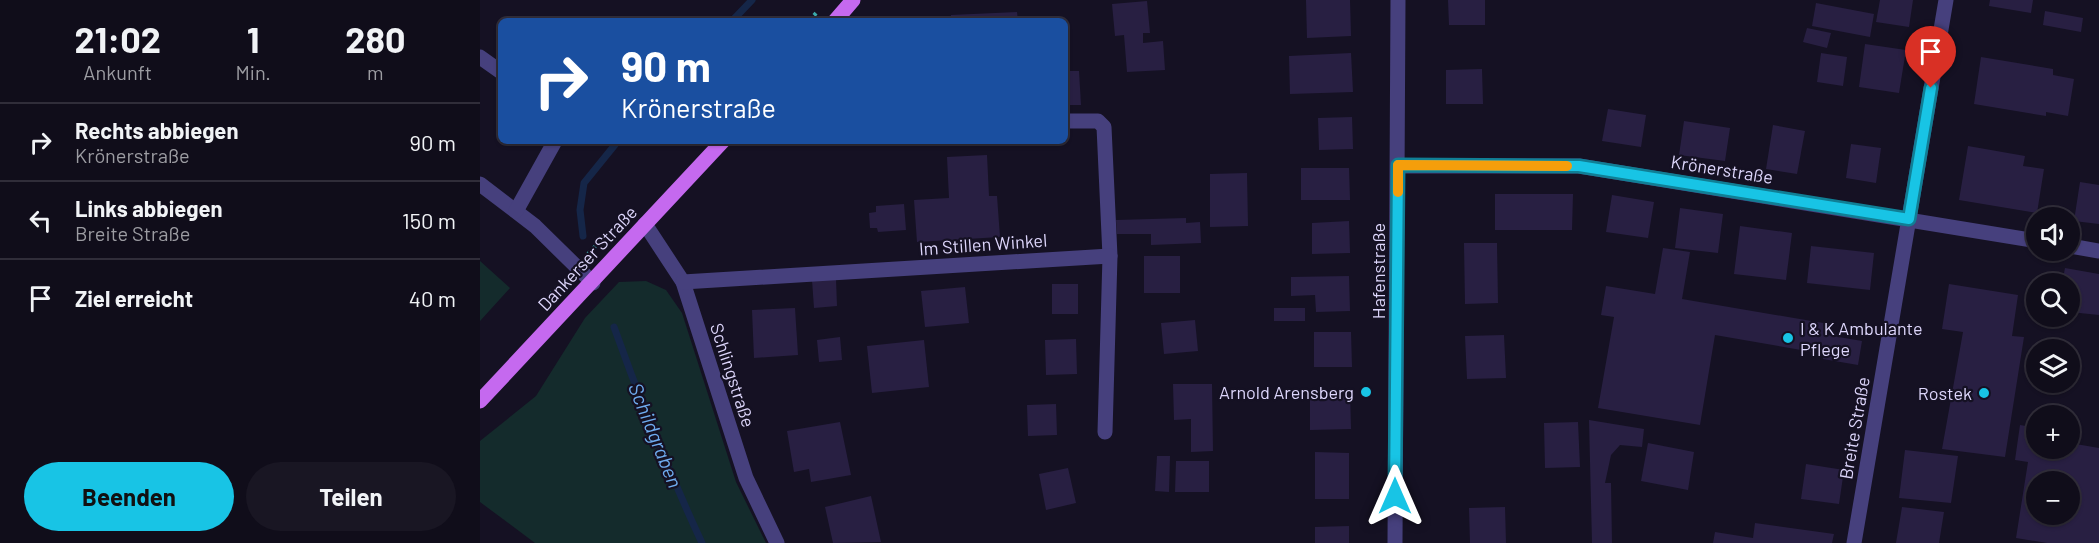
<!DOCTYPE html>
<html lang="de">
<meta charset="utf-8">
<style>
body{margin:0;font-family:Barlow,sans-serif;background:#191623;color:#f1f3f6;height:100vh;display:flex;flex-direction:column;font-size:22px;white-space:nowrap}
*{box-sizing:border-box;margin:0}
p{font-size:20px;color:#9c9ca2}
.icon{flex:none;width:33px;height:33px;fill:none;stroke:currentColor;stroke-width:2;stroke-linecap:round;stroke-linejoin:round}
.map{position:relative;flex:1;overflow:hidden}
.side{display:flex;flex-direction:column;background:#100d1a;width:480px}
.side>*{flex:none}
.banner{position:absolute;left:18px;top:18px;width:570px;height:126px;border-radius:9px;box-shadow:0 2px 4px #0004,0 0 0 2px #302d39;background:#1a4fa0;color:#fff;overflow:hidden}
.tools{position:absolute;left:1546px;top:207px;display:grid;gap:12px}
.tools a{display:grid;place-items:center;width:54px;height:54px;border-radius:50%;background:#100d1a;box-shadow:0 2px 4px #0004,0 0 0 2px #302d39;font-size:30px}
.pin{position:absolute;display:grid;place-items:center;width:51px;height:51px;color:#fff;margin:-62px -26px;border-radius:50% 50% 50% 0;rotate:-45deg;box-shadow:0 0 6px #0007}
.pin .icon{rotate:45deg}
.me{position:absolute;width:66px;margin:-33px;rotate:0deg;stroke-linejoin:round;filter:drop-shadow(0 0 4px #0008)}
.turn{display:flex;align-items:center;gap:21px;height:126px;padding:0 24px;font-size:27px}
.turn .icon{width:78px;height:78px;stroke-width:2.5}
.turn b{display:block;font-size:42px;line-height:51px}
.eta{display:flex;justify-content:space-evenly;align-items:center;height:102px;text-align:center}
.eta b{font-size:36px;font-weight:700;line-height:42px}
.primary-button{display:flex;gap:12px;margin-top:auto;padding:12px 24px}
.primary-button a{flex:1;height:69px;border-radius:36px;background:#18c4e5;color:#111;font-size:24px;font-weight:700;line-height:69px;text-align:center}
.primary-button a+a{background:#191623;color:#f1f3f6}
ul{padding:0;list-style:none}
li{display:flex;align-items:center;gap:18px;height:78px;padding:0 24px;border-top:2px solid #302d39}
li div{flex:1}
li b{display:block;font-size:22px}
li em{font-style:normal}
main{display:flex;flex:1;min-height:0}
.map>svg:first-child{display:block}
.green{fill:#142b2c}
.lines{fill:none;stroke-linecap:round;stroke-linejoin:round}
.stream{stroke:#152648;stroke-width:7}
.building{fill:#281f42;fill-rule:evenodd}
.path{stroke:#3baaaa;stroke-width:4;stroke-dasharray:3 4.5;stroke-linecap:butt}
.minor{stroke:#46407d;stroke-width:15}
.major{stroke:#c569ef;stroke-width:15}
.route-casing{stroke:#107f95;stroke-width:15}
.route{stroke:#18c4e5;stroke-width:10}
.slow{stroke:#f59e0b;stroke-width:10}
.poi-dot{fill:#18c4e5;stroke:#151123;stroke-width:2}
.labels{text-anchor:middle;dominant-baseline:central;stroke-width:4.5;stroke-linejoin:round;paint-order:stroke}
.street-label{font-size:18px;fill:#ddd6fb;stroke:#151123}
.poi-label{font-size:18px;fill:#ddd6fb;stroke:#151123;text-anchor:end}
.water-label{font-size:20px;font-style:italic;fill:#6facf0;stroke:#151123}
</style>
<main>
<section class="side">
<div class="eta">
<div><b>21:02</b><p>Ankunft</p></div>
<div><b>1</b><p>Min.</p></div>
<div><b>280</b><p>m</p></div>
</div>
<ul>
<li><svg class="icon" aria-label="right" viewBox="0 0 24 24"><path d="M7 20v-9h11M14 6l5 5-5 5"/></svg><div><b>Rechts abbiegen</b><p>Krönerstraße</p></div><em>90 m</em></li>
<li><svg class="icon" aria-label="left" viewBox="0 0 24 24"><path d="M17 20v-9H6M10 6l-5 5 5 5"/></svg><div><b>Links abbiegen</b><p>Breite Straße</p></div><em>150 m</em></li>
<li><svg class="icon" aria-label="arrive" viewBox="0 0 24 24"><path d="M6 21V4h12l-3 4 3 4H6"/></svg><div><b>Ziel erreicht</b></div><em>40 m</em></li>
</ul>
<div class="primary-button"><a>Beenden</a><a>Teilen</a></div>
</section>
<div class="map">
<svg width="1619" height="543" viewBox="0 0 1619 543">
<rect width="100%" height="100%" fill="#151123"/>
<!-- green -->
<g class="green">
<polygon points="0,261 30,288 0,321"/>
<polygon points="166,281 186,290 202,313 256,482 286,543 55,543 0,502 0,441 56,396 105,318 139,282"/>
</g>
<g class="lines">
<!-- stream -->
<g class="stream">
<polyline points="252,21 272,0"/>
<polyline points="103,236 100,210 104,183 138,141"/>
<path d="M 134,327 C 160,400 189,472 222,543"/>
</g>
</g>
<!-- building -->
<g class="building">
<polygon points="826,0 870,0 871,36 827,38"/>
<polygon points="968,0 1005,0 1005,25 969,25"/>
<polygon points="1400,0 1433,0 1429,27 1396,22"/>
<polygon points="1510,0 1553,0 1551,13 1509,6"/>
<polygon points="667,1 670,33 663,33 663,43 683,41 685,70 647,72 644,35 635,36 632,4"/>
<polygon points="1336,3 1394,14 1390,37 1332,26"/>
<polygon points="1565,11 1603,18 1601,32 1563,25"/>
<polygon points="537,12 538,21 471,21 471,15"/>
<polygon points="1327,28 1351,33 1347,48 1323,42"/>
<polygon points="1385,44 1426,50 1419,93 1379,87"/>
<polygon points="871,53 873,92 810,94 809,56"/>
<polygon points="1341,53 1367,57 1363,86 1337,82"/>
<polygon points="1501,57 1573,69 1573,75 1594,79 1588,116 1566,112 1566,116 1494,104"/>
<polygon points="1002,69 1003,104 966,104 966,70"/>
<polygon points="585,71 599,71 601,105 585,105"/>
<polygon points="1128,109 1166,115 1161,147 1122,141"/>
<polygon points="872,117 873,149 839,150 838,118"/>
<polygon points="1204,121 1250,128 1245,161 1199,155"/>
<polygon points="1293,125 1325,131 1317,174 1286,169"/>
<polygon points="1371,144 1401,148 1396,183 1366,178"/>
<polygon points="1488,146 1545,156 1543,166 1564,169 1557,213 1479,200"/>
<polygon points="507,155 509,196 517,196 520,237 437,242 434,200 469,198 467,157"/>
<polygon points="821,168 869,168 870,200 821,200"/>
<polygon points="767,173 768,226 730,227 730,174"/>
<polygon points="1600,182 1619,185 1619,224 1594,221"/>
<polygon points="1015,194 1093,194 1092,230 1015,230"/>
<polygon points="1132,195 1174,202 1168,238 1126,232"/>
<polygon points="424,204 426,230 398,232 397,228 390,228 389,213 396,212 396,206"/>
<polygon points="1200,208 1243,214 1238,253 1195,248"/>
<polygon points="706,218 706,223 720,222 721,243 671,245 671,234 637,234 636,220"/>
<polygon points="869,221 870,253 832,254 832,223"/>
<polygon points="1260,226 1312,233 1306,280 1254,274"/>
<polygon points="984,243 1017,243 1018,303 985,304"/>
<polygon points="1331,246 1394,253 1390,290 1327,283"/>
<polygon points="1183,248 1210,252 1202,299 1349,324 1347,335 1382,341 1378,365 1343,359 1344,354 1235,335 1220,425 1118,408 1134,317 1121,315 1126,286 1175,294"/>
<rect x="664" y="256" width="36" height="37"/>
<polygon points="1585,268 1619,274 1619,315 1590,312 1590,284 1582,284"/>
<polygon points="869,276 870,311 836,312 835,295 811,296 811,277"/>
<polygon points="356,279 357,306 334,308 332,280"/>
<rect x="572" y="284" width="26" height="30"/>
<polygon points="1469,284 1538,295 1532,336 1544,337 1525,457 1462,449 1483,332 1462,329"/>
<polygon points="485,287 489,323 445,327 441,291"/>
<polygon points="315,308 318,355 274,358 272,310"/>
<rect x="794" y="308" width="31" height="13"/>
<polygon points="715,320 718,351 684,354 681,323"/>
<polygon points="834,332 871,332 872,367 834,367"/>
<polygon points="1024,335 1026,378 987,379 985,336"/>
<polygon points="360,337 362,360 339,362 337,340"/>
<polygon points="596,339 597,374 566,375 565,340"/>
<polygon points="444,340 449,387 392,393 387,346"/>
<polygon points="693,384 732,384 733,451 711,452 711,419 694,420"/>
<polygon points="870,392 871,429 830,430 830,393"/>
<polygon points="576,404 577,435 548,436 547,405"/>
<polygon points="1109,420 1164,429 1162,447 1140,445 1131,455 1125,483 1131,483 1132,543 1112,543"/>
<polygon points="360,422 371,475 331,482 329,469 314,472 307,431"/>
<polygon points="1098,422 1100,467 1065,468 1064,423"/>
<path d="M 1540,425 L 1557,428 L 1557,448 L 1590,448 L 1590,443 L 1619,448 L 1619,543 L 1567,543 L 1536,538 L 1548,462 L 1535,460 ZM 1557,482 L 1590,482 L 1590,514 L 1557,514 Z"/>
<polygon points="1168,443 1214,452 1208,490 1161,481"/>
<polygon points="1425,450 1478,456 1471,503 1419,498"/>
<polygon points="835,452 869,453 869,499 835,499"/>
<polygon points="677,456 690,456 689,492 675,491"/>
<polygon points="696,461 729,461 729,492 695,492"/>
<polygon points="1326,464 1364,470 1359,504 1321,499"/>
<polygon points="588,468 596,503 566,510 559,474"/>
<polygon points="391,496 401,542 353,543 345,507"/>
<polygon points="1025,507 1026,543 990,543 989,508"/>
<polygon points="1422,507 1464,512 1459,543 1416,543"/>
<polygon points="1275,523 1354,534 1352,543 1233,543 1235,532 1273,538"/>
<polygon points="869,526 869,543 835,543 835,527"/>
</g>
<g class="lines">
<!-- path -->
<g class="path">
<polyline points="329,21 338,11"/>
<polyline points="108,254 130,231"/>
<polyline points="65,300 85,279"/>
</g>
<!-- minor -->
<g class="minor">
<polyline points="0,57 21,72"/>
<polyline points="585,121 618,121 624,127 630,256"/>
<polyline points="918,166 1099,166 1557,241"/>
<polyline points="0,184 55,226 113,283"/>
<polyline points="36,211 75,141"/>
<polyline points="165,224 203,282 266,478 297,543"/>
<polyline points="1590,246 1619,251"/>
<polyline points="203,282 630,256 625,432"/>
<polyline points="915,543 918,0"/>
<polyline points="1374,543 1466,0"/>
</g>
<!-- major -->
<g class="major">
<polyline points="355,21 373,0"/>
<polyline points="0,401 243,141"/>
</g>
</g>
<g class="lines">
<!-- route casing -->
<g class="route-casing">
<polyline id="route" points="915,496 918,165 1099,166 1429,219 1451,88"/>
</g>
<!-- route -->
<use href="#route" class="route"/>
<!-- slow -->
<polyline class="slow" points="918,192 918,165 1087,166"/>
</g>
<!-- markers -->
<g class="poi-dot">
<circle cx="1308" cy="338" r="6"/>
<circle cx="886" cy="392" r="6"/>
<circle cx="1504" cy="393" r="6"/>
</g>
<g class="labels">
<!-- street labels -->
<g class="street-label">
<text transform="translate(1242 169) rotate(9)">Krönerstraße</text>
<text transform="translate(503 244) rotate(-4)">Im Stillen Winkel</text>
<text transform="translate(107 258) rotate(-47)">Dankerser Straße</text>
<text transform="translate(898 271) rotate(-90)">Hafenstraße</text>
<text transform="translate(253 375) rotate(72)">Schlingstraße</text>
<text transform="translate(1374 428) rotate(-80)">Breite Straße</text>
</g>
<!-- poi labels -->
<g class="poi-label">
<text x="1320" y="328" text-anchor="start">I &amp; K Ambulante<tspan x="1320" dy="21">Pflege</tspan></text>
<text x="874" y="392">Arnold Arensberg</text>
<text x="1492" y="393">Rostek</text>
</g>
<!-- water labels -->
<g class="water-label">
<text transform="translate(176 435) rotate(68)">Schildgraben</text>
</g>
</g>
</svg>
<div class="tools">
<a><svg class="icon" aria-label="sound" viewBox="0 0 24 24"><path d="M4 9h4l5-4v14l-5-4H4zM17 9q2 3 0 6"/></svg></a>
<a><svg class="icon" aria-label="search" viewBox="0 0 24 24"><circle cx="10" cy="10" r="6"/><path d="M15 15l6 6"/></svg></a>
<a><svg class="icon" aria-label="layers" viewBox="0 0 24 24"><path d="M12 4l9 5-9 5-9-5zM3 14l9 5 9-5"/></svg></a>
<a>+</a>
<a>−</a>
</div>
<div class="pin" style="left:1451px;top:88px;background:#d93025"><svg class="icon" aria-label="arrive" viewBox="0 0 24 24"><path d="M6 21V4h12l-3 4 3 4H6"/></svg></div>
<svg class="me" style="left:915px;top:496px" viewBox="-20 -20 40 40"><path d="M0-17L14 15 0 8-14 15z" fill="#18c4e5" stroke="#fff" stroke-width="4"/></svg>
<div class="banner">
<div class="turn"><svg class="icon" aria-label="right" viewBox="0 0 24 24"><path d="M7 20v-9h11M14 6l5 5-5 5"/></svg><div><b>90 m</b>Krönerstraße</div></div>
</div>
</div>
</main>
